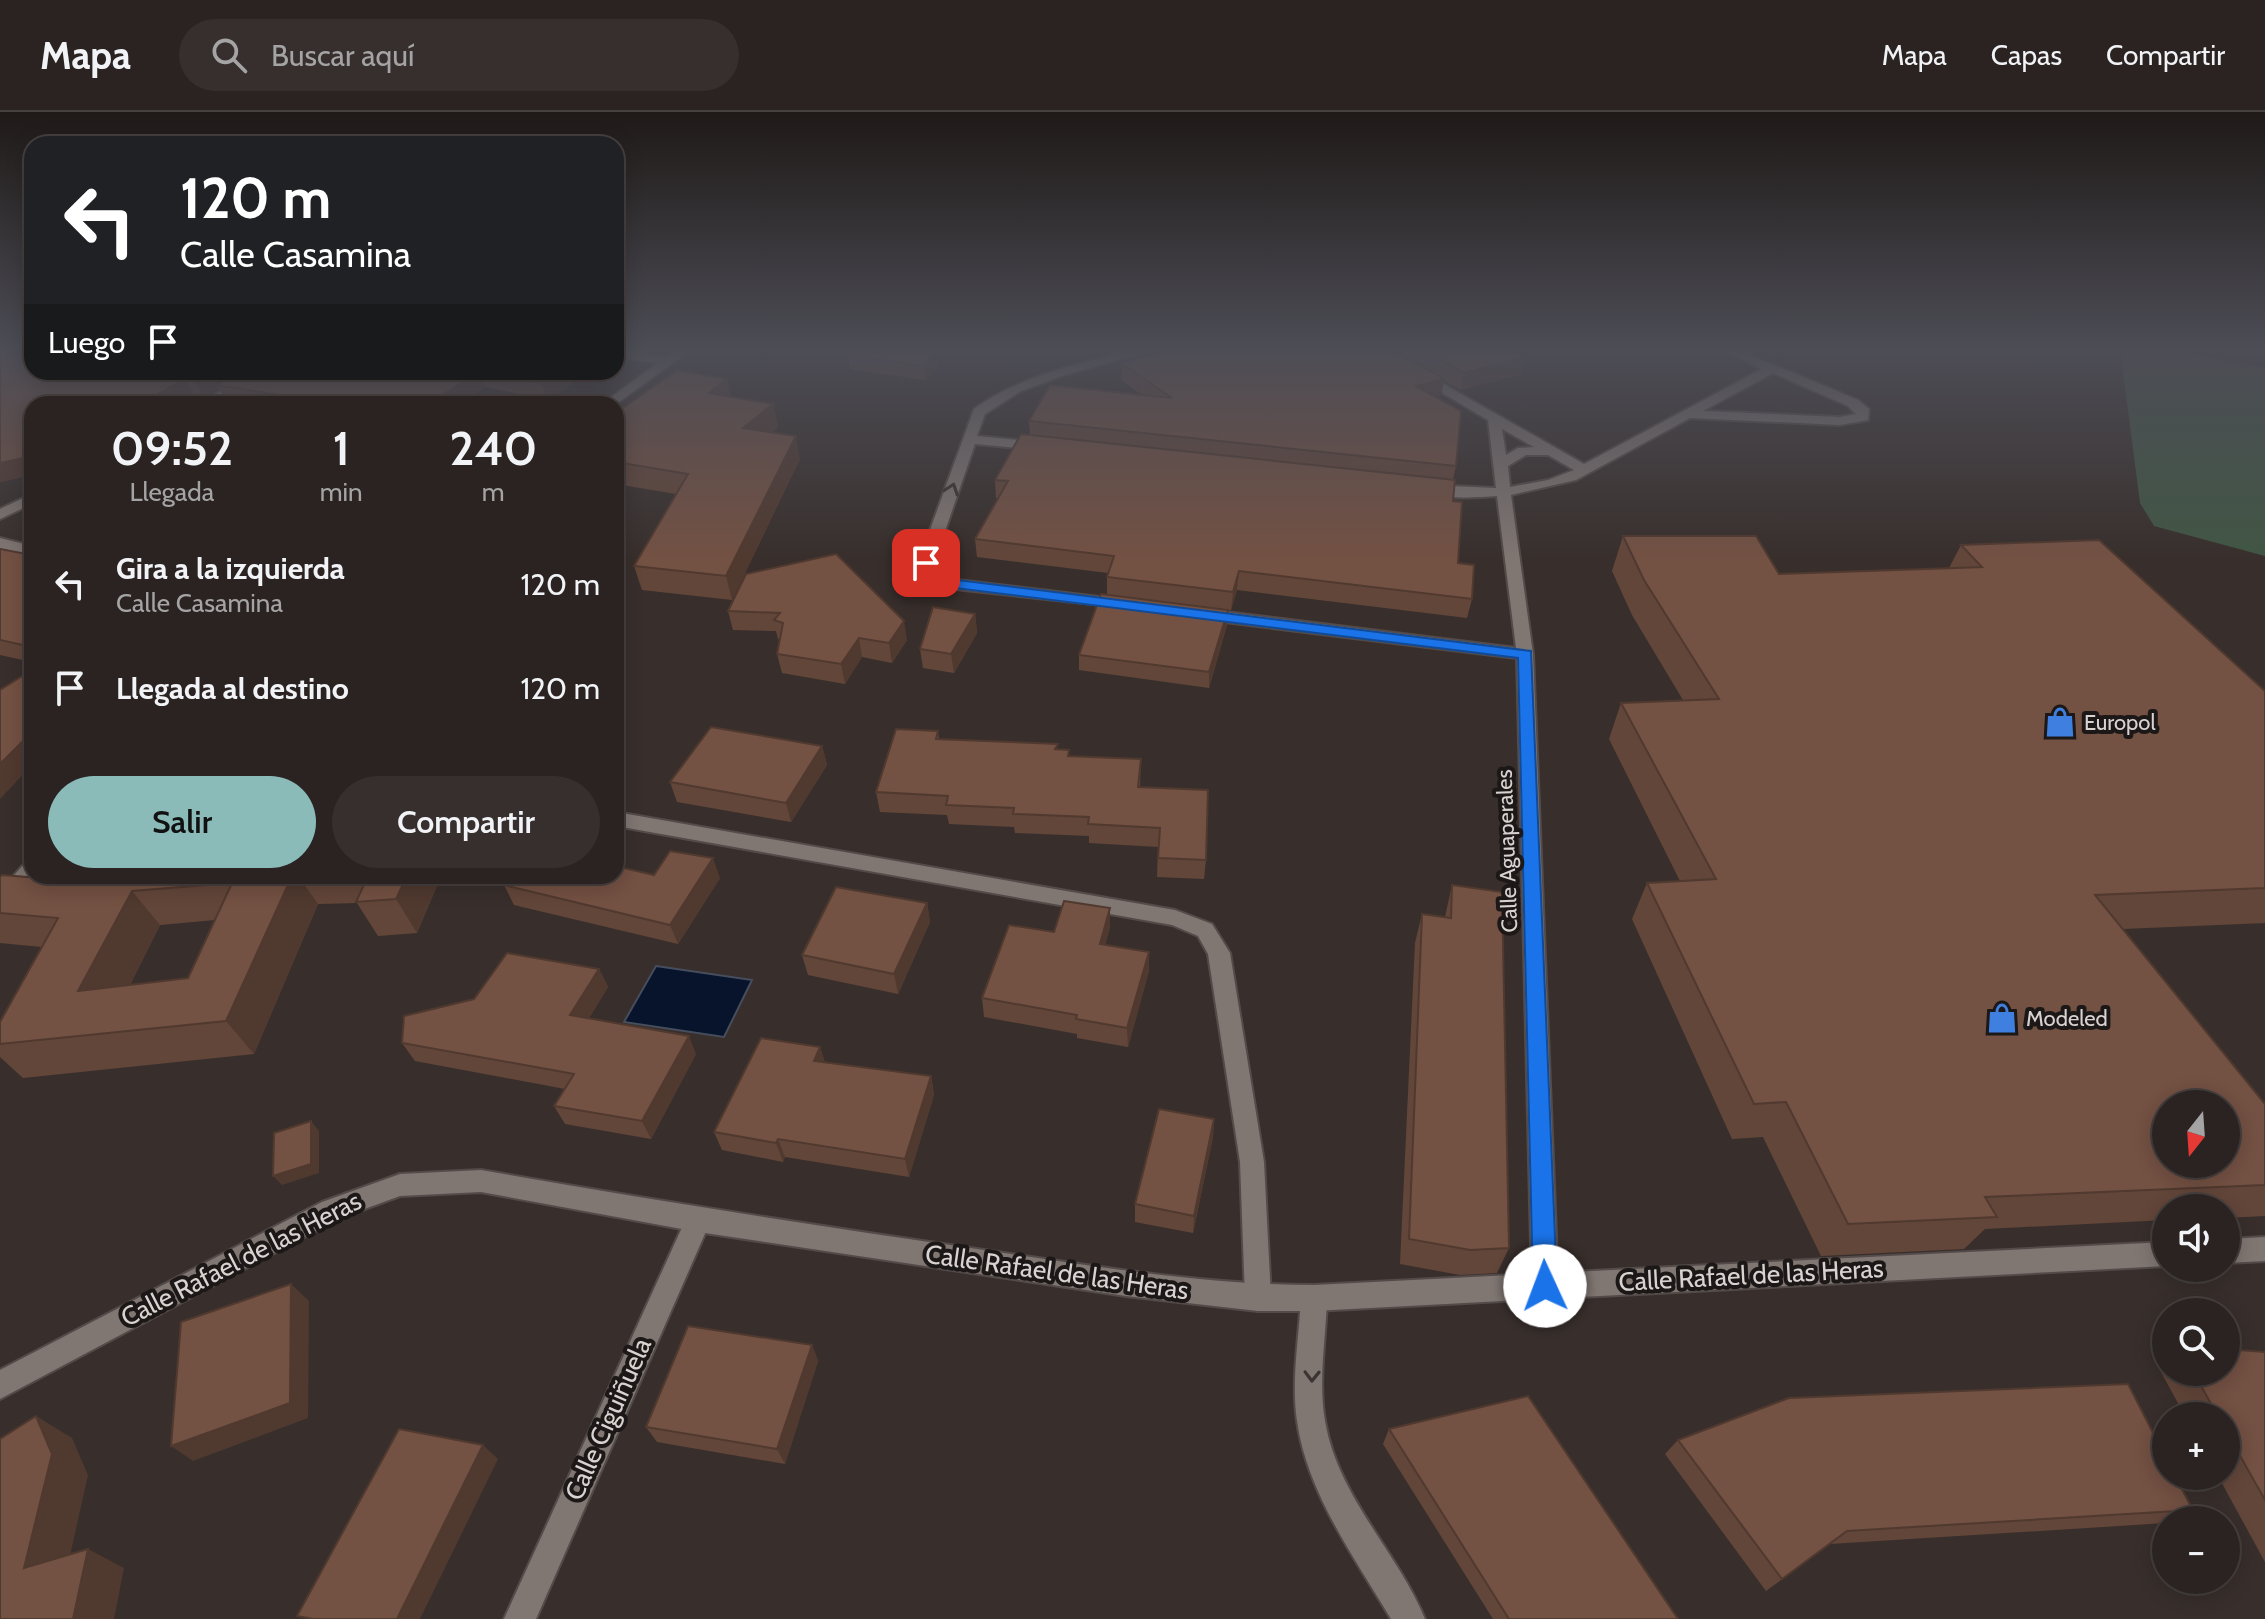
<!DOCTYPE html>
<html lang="es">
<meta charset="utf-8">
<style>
body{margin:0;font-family:Cabin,sans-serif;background:#362f2e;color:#f1f3f6;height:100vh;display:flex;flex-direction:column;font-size:30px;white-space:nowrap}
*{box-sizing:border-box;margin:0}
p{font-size:26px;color:#a5a4a5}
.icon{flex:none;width:44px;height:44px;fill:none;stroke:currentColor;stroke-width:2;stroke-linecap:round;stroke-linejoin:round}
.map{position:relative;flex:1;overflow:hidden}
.drawer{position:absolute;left:24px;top:284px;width:600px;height:488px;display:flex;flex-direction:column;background:#2a2321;border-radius:24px;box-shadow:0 4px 20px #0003,0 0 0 2px #46403f}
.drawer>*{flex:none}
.guide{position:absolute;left:24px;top:24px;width:600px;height:244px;border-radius:24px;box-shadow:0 4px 20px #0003,0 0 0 2px #46403f;background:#202124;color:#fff;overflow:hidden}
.needle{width:52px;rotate:197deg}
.fabs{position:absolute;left:2152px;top:978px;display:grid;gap:16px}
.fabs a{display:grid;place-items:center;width:88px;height:88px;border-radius:50%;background:#2a2321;box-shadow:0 4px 20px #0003,0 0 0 2px #46403f;font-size:40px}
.pin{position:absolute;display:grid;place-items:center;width:68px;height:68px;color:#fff;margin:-34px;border-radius:16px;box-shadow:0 4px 12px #0006}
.me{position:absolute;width:88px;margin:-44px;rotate:358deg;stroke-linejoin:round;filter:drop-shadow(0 0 6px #0008)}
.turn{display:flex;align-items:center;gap:28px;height:168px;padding:0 24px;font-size:36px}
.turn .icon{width:104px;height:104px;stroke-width:2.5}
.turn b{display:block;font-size:56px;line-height:68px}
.then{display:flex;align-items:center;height:76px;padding:0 24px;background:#0003;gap:16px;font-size:30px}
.eta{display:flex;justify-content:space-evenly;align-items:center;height:136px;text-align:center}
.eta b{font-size:48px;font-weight:600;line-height:56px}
.primary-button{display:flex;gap:16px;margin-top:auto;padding:16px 24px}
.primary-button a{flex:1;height:92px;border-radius:48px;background:#8bbbb9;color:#111;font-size:32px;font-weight:600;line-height:92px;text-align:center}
.primary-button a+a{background:#362f2e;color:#f1f3f6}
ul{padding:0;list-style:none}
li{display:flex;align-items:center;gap:24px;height:104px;padding:0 24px}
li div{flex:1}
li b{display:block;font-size:30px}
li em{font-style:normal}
header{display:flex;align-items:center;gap:48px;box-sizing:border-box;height:112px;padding:0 40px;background:#2a2321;border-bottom:2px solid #46403f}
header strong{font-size:38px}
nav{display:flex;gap:44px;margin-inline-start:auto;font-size:28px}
.search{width:560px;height:72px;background:#362f2e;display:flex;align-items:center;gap:20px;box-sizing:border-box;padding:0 28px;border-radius:44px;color:#a5a4a5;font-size:30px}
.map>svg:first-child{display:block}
.green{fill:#415644}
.water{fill:#08142c;stroke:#464d5d;stroke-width:2}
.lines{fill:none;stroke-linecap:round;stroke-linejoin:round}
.street-casing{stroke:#534b49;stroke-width:4}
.secondary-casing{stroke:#534b49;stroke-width:4}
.street{fill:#807672;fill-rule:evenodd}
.secondary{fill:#807672;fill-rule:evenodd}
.wall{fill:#63463a;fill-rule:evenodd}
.shaded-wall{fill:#50392f}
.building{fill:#735143;stroke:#50392f;stroke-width:2;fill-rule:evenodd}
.oneway{stroke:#3a3432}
.route{fill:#1a73e8;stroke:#114b97;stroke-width:2}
.labels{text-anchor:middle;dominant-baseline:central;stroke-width:8;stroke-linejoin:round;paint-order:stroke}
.poi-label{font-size:22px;fill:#d8d2d0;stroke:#1c1817;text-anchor:start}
.street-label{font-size:22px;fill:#d8d2d0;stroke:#1c1817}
.near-street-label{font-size:26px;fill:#d8d2d0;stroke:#1c1817}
</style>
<header>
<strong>Mapa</strong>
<div class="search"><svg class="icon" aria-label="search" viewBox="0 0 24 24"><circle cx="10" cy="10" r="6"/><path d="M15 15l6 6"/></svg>Buscar aquí</div>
<nav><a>Mapa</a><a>Capas</a><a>Compartir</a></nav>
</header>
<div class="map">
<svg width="2265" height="1507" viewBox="0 0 2265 1507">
<rect width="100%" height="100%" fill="#382f2c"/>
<!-- green -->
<polygon class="green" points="2120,237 2162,237 2265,256 2265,444 2154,414 2140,391"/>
<!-- water -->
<polygon class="water" points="656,854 752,868 724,925 624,910"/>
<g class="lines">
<!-- street casing -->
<g class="street-casing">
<g id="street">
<polygon points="616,237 667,245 679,237 692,237 616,292 602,292 658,251 616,245"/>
<path d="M 1138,237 L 1156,237 L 1065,263 L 1021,279 L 985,302 L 977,324 L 1040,330 L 1047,334 L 1040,338 L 975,332 L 934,451 L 937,461 L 957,468 L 1124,488 L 1130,490 L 1130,496 L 955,477 L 924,467 L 918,451 L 974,297 C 1023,262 1080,252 1138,237 Z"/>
<path d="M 1368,237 L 1382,237 L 1584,352 L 1762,257 L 1721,237 L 1736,237 L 1858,288 L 1869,297 L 1868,308 L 1840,313 L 1690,306 L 1576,368 L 1511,383 L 1533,542 L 1558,1174 L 1554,1183 L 1545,1187 L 1536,1183 L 1532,1174 L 1517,546 L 1200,507 L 1192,502 L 1200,497 L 1516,536 L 1497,384 C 1476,385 1439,389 1422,377 L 1429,373 L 1496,376 L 1488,308 ZM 1773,261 L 1848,294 L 1856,302 L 1840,305 L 1703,299 ZM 1502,317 L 1534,335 L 1518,336 L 1506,343 ZM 1526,343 L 1548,343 L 1574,358 L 1548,368 L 1510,375 L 1508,354 Z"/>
<polygon points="254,260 269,260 214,292 198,292"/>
<polygon points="32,382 32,392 0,407 0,397"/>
<polygon points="0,426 32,434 32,444 0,436"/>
<polygon points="616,700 1175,798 1212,812 1230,841 1264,1050 1271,1186 1267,1195 1258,1199 1249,1195 1245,1186 1240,1050 1208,842 1198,824 1172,813 616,714"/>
<polygon points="32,749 32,764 37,764 7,798 0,801 0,779 25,751"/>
<polygon points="698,1096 707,1100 711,1108 536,1507 504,1507 689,1100"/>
<path d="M 1314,1173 L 1323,1177 L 1327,1186 C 1326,1226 1318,1269 1325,1309 C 1338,1385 1397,1439 1425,1507 L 1391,1507 C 1355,1446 1307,1381 1297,1309 C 1291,1269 1299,1226 1301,1186 L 1305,1177 Z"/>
</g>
</g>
<!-- secondary casing -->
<g class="secondary-casing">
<g id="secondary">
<path d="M 481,1058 C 646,1087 811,1113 977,1137 C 1089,1153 1201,1173 1314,1173 L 2166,1130 L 2166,1154 L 1314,1199 L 1258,1199 L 1126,1184 L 698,1120 L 481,1080 L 400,1084 L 340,1106 L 0,1287 L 0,1258 L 322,1090 L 400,1062 Z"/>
<polygon points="2265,1125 2265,1149 2226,1151 2226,1127"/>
</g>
</g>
<!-- street -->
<use href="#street" class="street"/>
<!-- secondary -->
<use href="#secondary" class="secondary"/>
</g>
<!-- wall -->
<g class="wall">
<polygon points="1395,237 1511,237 1522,262 1461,278 1444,269 1441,284 1436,285 1456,354 1453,368 1453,389 1458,451 1472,487 1467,506 1237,478 1231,498 1228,498 1227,513 1209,576 1079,558 1079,543 1107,483 1107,465 1108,461 977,445 975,427 999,386 996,386 995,368 1030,323 1029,309 1142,283 1121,268 1121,251 1351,238 1395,238"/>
<polygon points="847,243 938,254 925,268 850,257"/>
<polygon points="32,260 589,260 548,288 485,275 460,292 244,292 226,289 219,277 204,285 194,283 32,292 32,363 0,370"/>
<polygon points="727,267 731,285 773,292 778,315 771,321 800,347 732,488 642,478 634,454 676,382 616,372 616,301"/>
<polygon points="1623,424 1779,462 1949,456 1961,433 2265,579 2265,811 2123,817 2265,992 2265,1104 2226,1106 2226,1096 2166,1096 2166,1108 1985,1117 1964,1137 1821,1144 1763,1025 1732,1027 1632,807 1647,771 1680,769 1609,627 1621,591 1683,588 1632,503 1612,459"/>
<polygon points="0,437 32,443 32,550 0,543"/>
<polygon points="746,462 907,528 892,551 862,545 845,572 782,561 777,542 780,527 778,527 776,519 733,518 728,499"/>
<polygon points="975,502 977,521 954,561 923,556 920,537"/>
<polygon points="938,619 939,627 1058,637 1069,644 1141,647 1140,675 1206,748 1204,767 1157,765 1158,735 1089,731 1089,724 1015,721 1014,715 949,712 947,703 880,700 876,680"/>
<polygon points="822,634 827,653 791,710 677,690 670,670"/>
<polygon points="654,763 720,766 678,832 514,793 504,773"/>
<path d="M 81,764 L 441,764 L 417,821 L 378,824 L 357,791 L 318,792 L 254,942 L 23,966 L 0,945 L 0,910 L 42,835 L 0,831 L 0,765 L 79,769 ZM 215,808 L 188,866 L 130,873 L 160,813 Z"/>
<polygon points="1452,773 1509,1136 1497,1161 1460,1163 1400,1152 1415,831 1422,802 1445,805"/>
<polygon points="927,791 930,810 898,882 808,863 802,843"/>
<polygon points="1110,815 1105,833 1149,840 1149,859 1128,935 1077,926 1077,922 984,905 982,886 1054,820"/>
<polygon points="599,857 608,875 589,906 696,942 651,1027 565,1012 554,994 565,977 415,949 402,931"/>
<polygon points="820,935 825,951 931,964 934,983 909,1065 785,1045 783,1050 722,1038 714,1020"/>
<polygon points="1214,1007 1213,1025 1193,1121 1135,1110 1135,1092"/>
<polygon points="812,1233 818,1249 785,1352 657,1330 646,1315"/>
<polygon points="2265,1240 2265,1450 2218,1364 2226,1364 2226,1304 2185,1304 2155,1249 2166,1242 2166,1260 2226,1260"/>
<polygon points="1389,1317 1678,1507 1493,1507 1383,1332"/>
<polygon points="1678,1328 2193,1398 2174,1408 2166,1408 2166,1411 1830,1432 1766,1479 1665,1342"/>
</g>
<!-- shaded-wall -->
<g class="shaded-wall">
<polygon points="936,237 938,254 925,268 924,254"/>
<polygon points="1526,245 1522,262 1461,278 1464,261"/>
<polygon points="212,260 249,260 217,273 219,277 204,285 195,269"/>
<polygon points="478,260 479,260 485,275 460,292 429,292"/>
<polygon points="560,260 589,260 548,288 542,272"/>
<polygon points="185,267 194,283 179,292 140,292"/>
<polygon points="727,267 732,289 709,281"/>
<polygon points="1444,267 1441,284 1414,291 1416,274"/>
<polygon points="773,292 778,315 749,339 743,316"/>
<polygon points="796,324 800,347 732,488 726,464"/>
<polygon points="32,344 32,363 0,370 0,351"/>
<polygon points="1239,459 1237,478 1231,498 1233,480"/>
<polygon points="1228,498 1227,513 1209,576 1209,560"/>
<polygon points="975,502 977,521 954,561 951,542"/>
<polygon points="904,509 907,528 892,551 889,531"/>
<polygon points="859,526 862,545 845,572 841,552"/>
<polygon points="32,620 32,653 0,687 0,652"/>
<polygon points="616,630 623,648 616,656"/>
<polygon points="822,634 827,653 791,710 786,691"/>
<polygon points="713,746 720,766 678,832 670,813"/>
<polygon points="292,764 298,764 318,792 254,942 226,909"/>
<polygon points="407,764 441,764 417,821 396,787"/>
<polygon points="132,779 160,813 110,912 78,879"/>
<polygon points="927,791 930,810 898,882 894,862"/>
<polygon points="1110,796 1110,815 1100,851 1100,832"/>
<polygon points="1149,840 1149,859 1128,935 1127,916"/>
<polygon points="599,857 608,875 580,921 570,903"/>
<polygon points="689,924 696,942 651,1027 642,1009"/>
<polygon points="820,935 826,954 814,949"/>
<polygon points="931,964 934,983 909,1065 905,1047"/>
<polygon points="1214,1007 1213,1025 1193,1121 1194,1104"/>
<polygon points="311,1009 319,1019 319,1061 282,1073 273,1064"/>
<polygon points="778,1027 785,1045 783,1050 776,1031"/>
<polygon points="291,1172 309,1189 308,1306 193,1349 171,1334"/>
<polygon points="812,1233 818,1249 785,1352 777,1337"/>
<polygon points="36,1304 72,1326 88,1363 63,1475 24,1456"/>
<polygon points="483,1333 498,1347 420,1507 397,1507"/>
<polygon points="88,1437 124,1456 114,1507 73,1507"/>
</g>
<!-- building -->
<g class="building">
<polygon points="9,237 32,237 32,260 212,260 195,269 185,267 140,292 32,292 32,344 0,351 0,239"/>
<polygon points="854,237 936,237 937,240 924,254 847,243"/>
<polygon points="1170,237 1392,237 1444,267 1416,274 1461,299 1456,354 1029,309 1050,273 1172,286 1121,251"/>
<polygon points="1420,237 1511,237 1526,245 1464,261"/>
<polygon points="677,258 727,267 709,281 773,292 743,316 796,324 726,464 634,454 688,362 616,350 616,301"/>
<polygon points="238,260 478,260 429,292 278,292 291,285 217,273"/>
<polygon points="484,260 560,260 542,272"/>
<polygon points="1021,322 1455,368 1453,389 1462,390 1458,451 1474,453 1472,487 1239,459 1233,480 1107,465 1114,444 975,427 1008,369 995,368"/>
<path d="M 1623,424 L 1756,424 L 1779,462 L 1982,455 L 1961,433 L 2099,428 L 2265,579 L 2265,776 L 2095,783 L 2265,992 L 2265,1073 L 1985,1085 L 1997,1105 L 1848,1112 L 1786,990 L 1754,992 L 1647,771 L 1716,767 L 1621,591 L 1719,587 L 1644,468 ZM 2166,992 L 2226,992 L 2226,1052 L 2166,1052 Z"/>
<polygon points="0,437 32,443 32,535 0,528"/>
<polygon points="836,442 904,509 889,531 859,526 841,552 777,542 783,511 774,508 780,501 728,499 746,462"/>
<polygon points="1101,482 1228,498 1209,560 1079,543"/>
<polygon points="933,495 975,502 951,542 920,537"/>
<polygon points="32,558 32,620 0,652 0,578"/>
<polygon points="711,615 822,634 786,691 670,670"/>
<polygon points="896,617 938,619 936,627 1058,632 1055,637 1069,638 1068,644 1141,647 1138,675 1208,678 1206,748 1158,746 1160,716 1088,712 1089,705 1013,702 1014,696 946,693 948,684 876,680"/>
<polygon points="670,739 713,746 670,813 504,773 512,764 616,764 616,754 654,763"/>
<path d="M 2,763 L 79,769 L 81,764 L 292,764 L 226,909 L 0,932 L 0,910 L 58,806 L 0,801 L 0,765 ZM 232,771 L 188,866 L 78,879 L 132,779 Z"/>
<polygon points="368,764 407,764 396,787 356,790"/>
<polygon points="1452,773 1502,780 1509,1136 1470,1138 1409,1127 1422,802 1451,806"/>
<polygon points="836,775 927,791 894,862 802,843"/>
<polygon points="1064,789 1110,796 1100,832 1149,840 1127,916 1076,907 1077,903 982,886 1009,813 1054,820"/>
<polygon points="507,841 599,857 570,903 689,924 642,1009 554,994 574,962 402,931 404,904 474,887"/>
<polygon points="761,926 820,935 814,949 931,964 905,1047 778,1027 776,1031 714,1020"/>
<polygon points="1159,997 1214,1007 1194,1104 1135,1092"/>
<polygon points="311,1009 311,1052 273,1064 274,1021"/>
<polygon points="291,1172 290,1291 171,1334 181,1210"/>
<polygon points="688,1214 812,1233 777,1337 646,1315"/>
<polygon points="2226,1237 2265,1240 2265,1388 2226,1319 2226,1304 2218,1304 2193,1260 2226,1260"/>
<polygon points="2128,1272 2166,1346 2166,1364 2175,1364 2193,1398 1847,1419 1782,1467 1678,1328 1789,1286"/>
<polygon points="1528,1284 1678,1507 1509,1507 1389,1317"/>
<polygon points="36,1304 52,1342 24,1456 88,1437 73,1507 0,1507 0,1327"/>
<polygon points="399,1317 483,1333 397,1507 313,1507 297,1504"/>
</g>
<!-- one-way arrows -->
<defs><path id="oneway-chevron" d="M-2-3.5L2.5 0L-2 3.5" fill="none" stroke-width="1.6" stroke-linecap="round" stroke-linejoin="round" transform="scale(2)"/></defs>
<g class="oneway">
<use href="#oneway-chevron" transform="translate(952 377) rotate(-71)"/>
<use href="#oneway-chevron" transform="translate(1312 1264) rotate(91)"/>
</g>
<!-- sky -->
<linearGradient id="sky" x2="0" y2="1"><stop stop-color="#1f1a18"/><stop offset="0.53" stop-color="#4d4d56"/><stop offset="1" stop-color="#4d4d56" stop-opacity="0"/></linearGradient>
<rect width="2265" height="448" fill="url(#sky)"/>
<!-- route -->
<polygon class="route" points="926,447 931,448 936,461 957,468 1531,539 1557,1174 1553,1182 1545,1185 1536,1182 1533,1174 1518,546 955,476 925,467 919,451"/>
<!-- icons -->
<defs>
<g id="shop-bare" transform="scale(2.4)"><path d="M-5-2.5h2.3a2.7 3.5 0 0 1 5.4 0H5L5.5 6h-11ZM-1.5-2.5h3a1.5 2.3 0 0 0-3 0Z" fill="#3f7fe0" stroke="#1c1817" stroke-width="2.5" paint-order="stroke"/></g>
</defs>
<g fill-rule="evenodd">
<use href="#shop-bare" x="2060" y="610"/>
<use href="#shop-bare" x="2002" y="906"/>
</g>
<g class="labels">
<!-- poi labels -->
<g class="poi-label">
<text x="2084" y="610">Europol</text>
<text x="2026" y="906">Modeled</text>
</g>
<!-- street labels -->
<g class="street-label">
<text transform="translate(1507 739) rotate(-92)">Calle Aguaperales</text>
</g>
<!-- near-street labels -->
<g class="near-street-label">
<text transform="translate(241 1147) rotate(-27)">Calle Rafael de las Heras</text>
<text transform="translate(1057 1160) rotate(8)">Calle Rafael de las Heras</text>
<text transform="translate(1751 1163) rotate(-3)">Calle Rafael de las Heras</text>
<text transform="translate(608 1307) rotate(-66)">Calle Ciguiñuela</text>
</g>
</g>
</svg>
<div class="fabs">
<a><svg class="needle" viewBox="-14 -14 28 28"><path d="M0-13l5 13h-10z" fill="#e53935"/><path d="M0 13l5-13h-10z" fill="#a5a4a5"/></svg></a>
<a><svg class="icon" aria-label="sound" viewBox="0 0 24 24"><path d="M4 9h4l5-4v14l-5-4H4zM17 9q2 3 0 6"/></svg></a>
<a><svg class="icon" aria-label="search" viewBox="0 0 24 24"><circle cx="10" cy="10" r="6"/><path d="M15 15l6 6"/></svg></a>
<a>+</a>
<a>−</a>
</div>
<div class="pin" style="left:926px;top:451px;background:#d93025"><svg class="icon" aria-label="arrive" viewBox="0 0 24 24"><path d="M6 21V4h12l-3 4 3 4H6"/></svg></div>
<svg class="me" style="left:1545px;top:1174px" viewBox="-20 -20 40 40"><circle r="19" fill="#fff"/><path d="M0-13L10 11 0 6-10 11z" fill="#1a73e8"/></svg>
<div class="guide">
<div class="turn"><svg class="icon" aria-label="left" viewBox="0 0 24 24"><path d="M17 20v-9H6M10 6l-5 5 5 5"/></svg><div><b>120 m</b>Calle Casamina</div></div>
<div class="then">Luego<svg class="icon" aria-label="arrive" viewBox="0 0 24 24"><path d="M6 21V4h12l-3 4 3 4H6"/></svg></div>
</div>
<section class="drawer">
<div class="eta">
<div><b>09:52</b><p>Llegada</p></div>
<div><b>1</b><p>min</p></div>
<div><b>240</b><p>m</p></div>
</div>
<ul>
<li><svg class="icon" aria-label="left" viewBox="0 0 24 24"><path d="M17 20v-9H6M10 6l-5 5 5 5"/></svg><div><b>Gira a la izquierda</b><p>Calle Casamina</p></div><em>120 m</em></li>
<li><svg class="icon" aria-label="arrive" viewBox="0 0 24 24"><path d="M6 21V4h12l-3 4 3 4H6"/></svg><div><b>Llegada al destino</b></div><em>120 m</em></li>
</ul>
<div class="primary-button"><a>Salir</a><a>Compartir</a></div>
</section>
</div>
